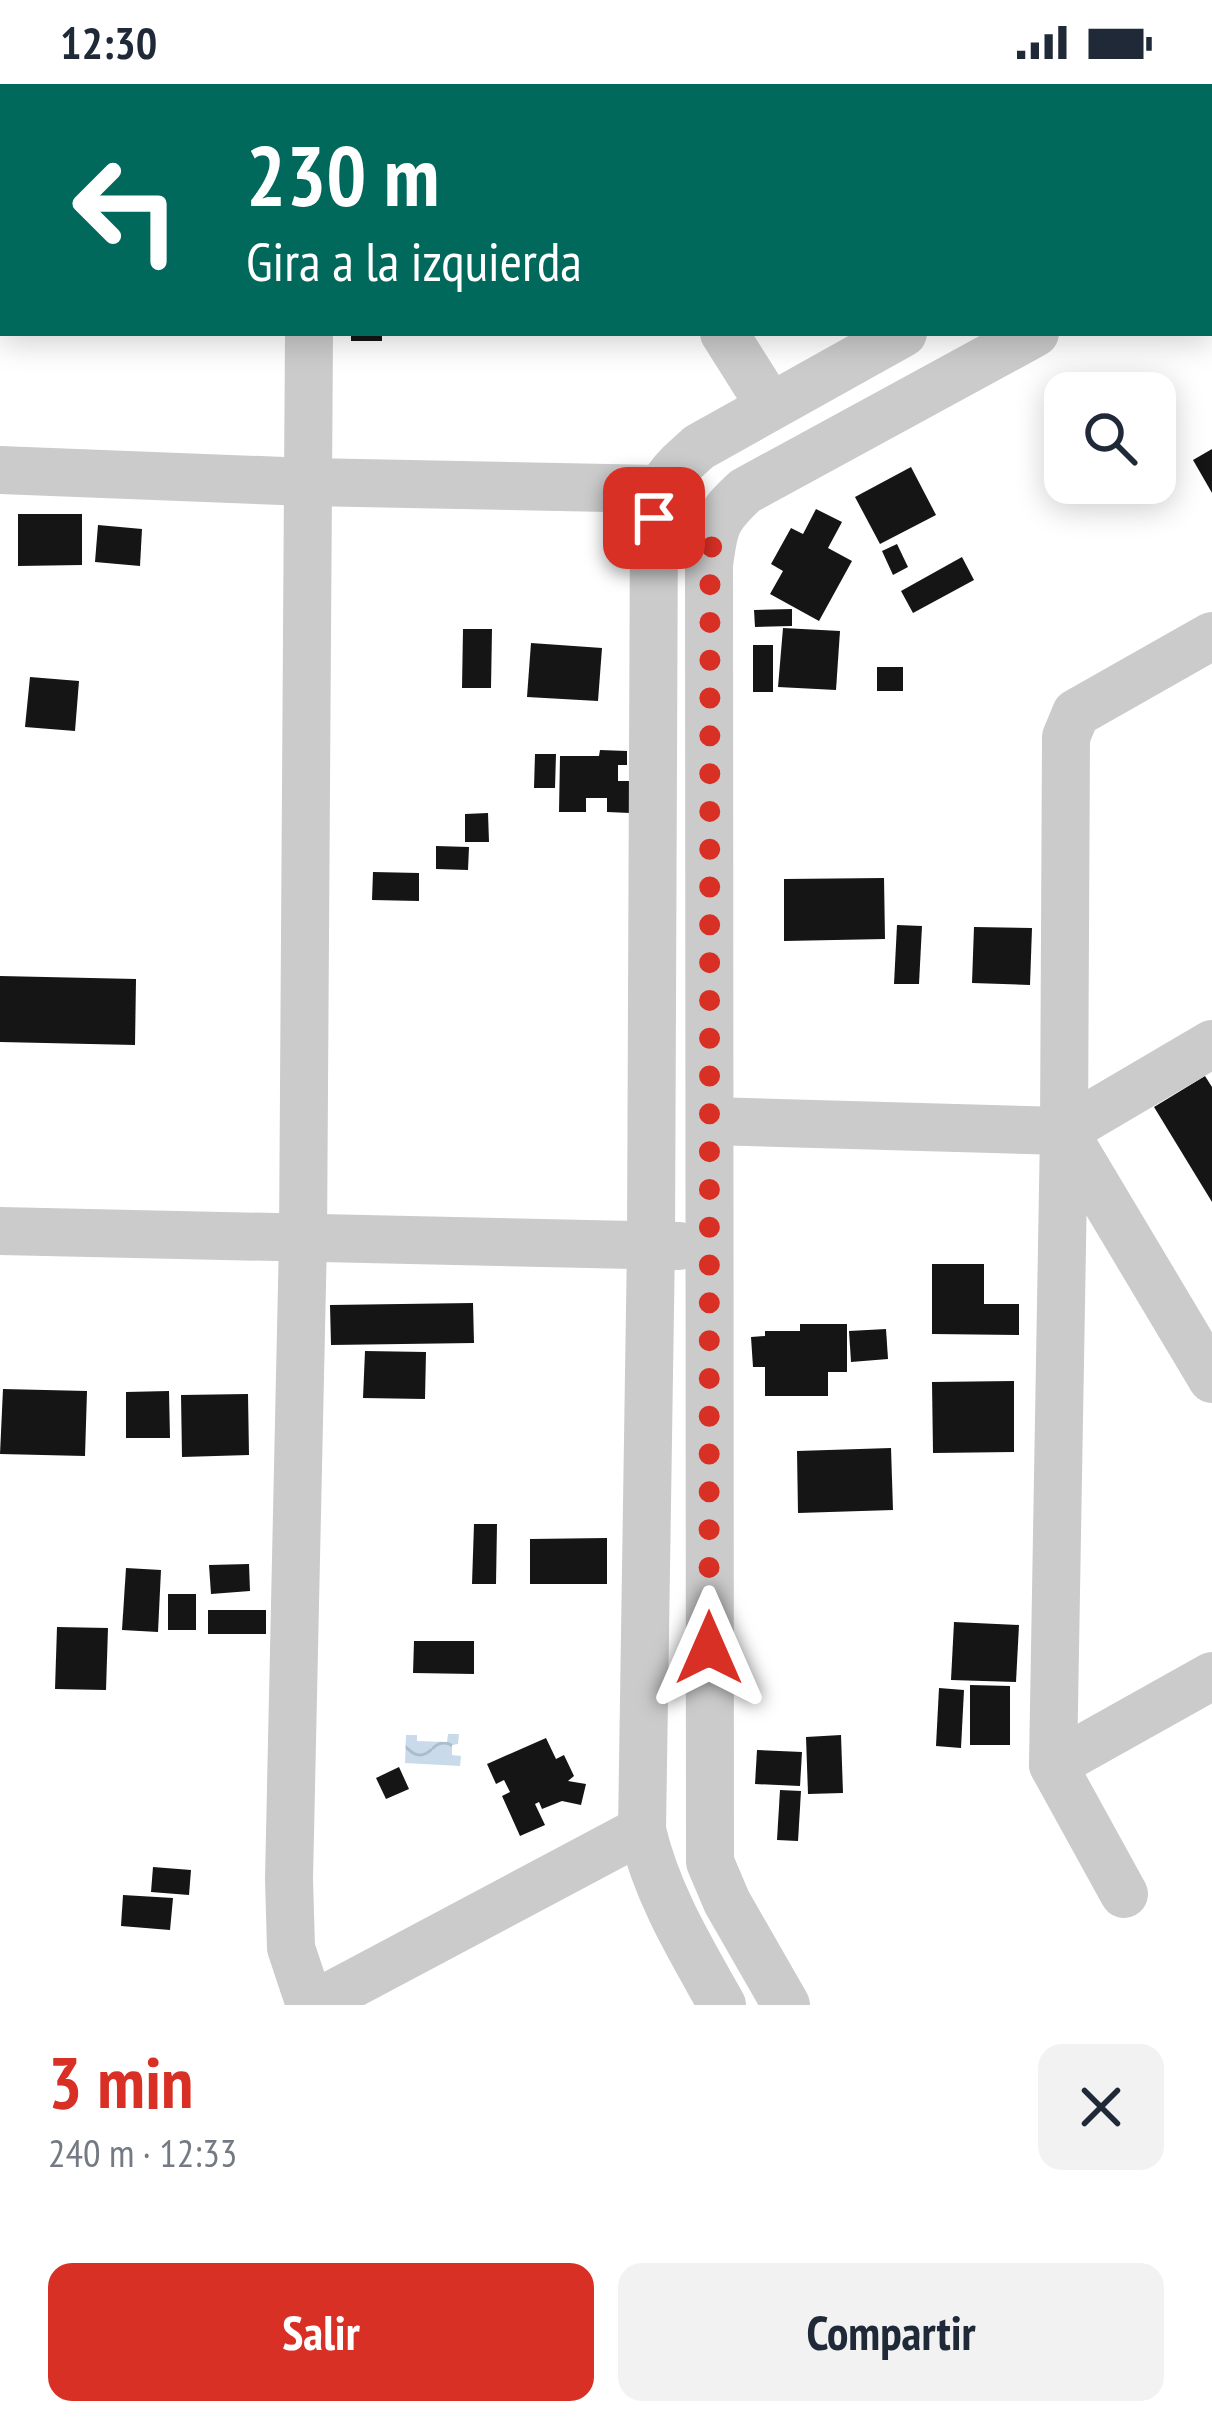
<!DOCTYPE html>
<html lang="es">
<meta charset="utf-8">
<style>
body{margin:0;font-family:"PT Sans Narrow",sans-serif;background:#f2f2f3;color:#1f2937;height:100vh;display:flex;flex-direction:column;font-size:45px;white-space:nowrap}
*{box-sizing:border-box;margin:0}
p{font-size:39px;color:#747a83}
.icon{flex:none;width:66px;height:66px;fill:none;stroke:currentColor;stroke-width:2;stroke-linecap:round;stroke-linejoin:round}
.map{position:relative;height:1921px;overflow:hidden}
.sheet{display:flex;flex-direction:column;background:#fff;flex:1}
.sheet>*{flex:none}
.hud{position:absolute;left:0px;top:0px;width:1212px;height:252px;box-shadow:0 6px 30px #0003;background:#00695c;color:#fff;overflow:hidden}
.buttons{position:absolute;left:1044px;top:288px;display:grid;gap:24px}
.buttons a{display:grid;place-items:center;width:132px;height:132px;border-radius:24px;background:#fff;box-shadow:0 6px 30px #0003;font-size:60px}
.pin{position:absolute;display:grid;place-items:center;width:102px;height:102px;color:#fff;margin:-51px;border-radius:24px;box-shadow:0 6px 18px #0006}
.me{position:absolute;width:132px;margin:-66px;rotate:0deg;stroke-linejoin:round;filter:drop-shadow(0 0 9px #0008)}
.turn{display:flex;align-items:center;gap:42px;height:252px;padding:0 48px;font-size:54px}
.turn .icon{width:156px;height:156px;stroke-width:2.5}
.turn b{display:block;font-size:84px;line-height:102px}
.round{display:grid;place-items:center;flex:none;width:126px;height:126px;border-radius:24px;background:#f2f2f3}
.overview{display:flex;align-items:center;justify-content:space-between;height:204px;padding:0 48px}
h1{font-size:72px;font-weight:700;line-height:90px;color:#d93025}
.cta{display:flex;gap:24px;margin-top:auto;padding:24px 48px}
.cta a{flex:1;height:138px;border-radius:24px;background:#d93025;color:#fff;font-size:48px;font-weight:700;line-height:138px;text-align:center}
.cta a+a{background:#f2f2f3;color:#1f2937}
.status{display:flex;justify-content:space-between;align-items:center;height:84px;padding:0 60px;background:#fff;direction:ltr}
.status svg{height:33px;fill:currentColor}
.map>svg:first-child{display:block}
.water{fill:url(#water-waves)}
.building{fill:#151515}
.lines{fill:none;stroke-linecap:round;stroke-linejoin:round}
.minor{stroke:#cbcbcb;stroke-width:48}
.route{stroke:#d93025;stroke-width:21;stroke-dasharray:0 37.8}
</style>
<div class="status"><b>12:30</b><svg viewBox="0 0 49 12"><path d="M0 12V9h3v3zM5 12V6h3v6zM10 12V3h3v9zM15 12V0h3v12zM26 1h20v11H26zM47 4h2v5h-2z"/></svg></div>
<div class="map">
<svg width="1212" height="1921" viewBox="0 0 1212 1921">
<defs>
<pattern id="water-waves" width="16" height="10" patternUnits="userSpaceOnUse" patternTransform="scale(3)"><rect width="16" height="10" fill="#c9dbea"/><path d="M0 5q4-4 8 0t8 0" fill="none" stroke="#adbcc9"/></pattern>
</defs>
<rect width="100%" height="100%" fill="#fff"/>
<!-- water -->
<polygon class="water" points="448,1650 459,1650 458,1660 452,1661 452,1671 461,1672 460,1682 405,1679 406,1651 417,1651 417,1657 447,1658"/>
<!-- building -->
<g class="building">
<rect x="351" y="249" width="31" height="8"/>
<polygon points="1212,365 1212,409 1193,376"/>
<polygon points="911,383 936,431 880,460 855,413"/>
<polygon points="816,425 842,438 828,464 852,477 819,537 770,510 783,487 771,480 791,444 803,450"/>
<polygon points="18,430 82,430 82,481 18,482"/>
<polygon points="98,441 142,445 140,482 95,478"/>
<polygon points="897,460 908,483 893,491 882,467"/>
<polygon points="962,473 974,496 913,529 901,507"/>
<polygon points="792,525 792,542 755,543 754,526"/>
<polygon points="783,544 840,547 836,606 778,603"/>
<polygon points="463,545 492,545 491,604 462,604"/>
<polygon points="531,559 602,564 598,617 527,613"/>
<rect x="753" y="561" width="20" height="47"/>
<rect x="877" y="583" width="26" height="24"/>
<polygon points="30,593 79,597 75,647 25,643"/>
<polygon points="600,666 627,667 627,681 618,681 618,697 630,697 630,729 607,728 607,714 586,714 586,728 559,728 560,672 599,672"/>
<polygon points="535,670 556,670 555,704 534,704"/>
<polygon points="488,729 489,758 465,758 465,730"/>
<polygon points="436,762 469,763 468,786 436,785"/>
<polygon points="373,788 419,789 419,817 372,816"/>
<polygon points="884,794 885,855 784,857 784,795"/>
<polygon points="897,841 922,842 919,900 894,900"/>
<polygon points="974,843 1032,844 1030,901 972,899"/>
<polygon points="0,892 136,895 135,961 0,958"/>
<polygon points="1205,992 1212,1003 1212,1118 1154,1023"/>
<polygon points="932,1180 984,1180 984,1220 1019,1220 1019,1251 932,1250"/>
<polygon points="473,1219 474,1259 331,1261 330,1221"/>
<polygon points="800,1240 847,1240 847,1288 828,1288 828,1312 765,1312 765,1283 753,1283 751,1253 765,1252 765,1247 800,1247"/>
<polygon points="886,1245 888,1275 851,1278 849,1247"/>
<polygon points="365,1267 426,1268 425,1315 363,1314"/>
<polygon points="1014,1297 1014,1368 933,1369 932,1298"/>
<polygon points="3,1305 87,1307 85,1372 0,1370"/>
<polygon points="169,1307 170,1354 126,1354 126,1308"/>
<polygon points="248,1310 249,1371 182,1373 181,1311"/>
<polygon points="891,1364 893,1426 798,1429 797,1367"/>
<polygon points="474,1440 497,1440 496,1500 472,1500"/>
<polygon points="607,1454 607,1500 530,1500 530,1455"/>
<polygon points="249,1480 250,1507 211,1510 209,1481"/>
<polygon points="126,1484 161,1486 158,1548 122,1546"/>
<rect x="168" y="1510" width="28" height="36"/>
<rect x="208" y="1526" width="58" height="24"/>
<polygon points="954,1538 1019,1541 1016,1598 951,1596"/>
<polygon points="57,1543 108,1544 106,1606 55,1605"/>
<polygon points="414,1557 474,1557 474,1590 413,1589"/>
<polygon points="970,1601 1010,1602 1010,1661 970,1661"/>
<polygon points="939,1604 964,1606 961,1664 936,1662"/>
<polygon points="841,1651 843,1709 808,1710 806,1653"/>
<polygon points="546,1654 556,1675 564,1671 574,1692 568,1697 586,1700 581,1721 562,1717 542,1725 539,1718 535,1720 545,1741 520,1752 502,1712 510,1708 504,1696 496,1700 487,1680"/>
<polygon points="757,1666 802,1668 800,1702 755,1700"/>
<polygon points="399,1683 409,1705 386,1715 376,1694"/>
<polygon points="780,1706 801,1707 798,1757 777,1756"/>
<polygon points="153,1783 191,1786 189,1811 151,1808"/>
<polygon points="123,1811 173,1814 170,1846 121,1842"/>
</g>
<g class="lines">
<!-- minor -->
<g class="minor">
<polyline points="311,3 311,0"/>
<polyline points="635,3 640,0"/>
<polyline points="1209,80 1212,79"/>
<polyline points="1209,154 1212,153"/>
<polyline points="309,249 303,1155 289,1795 291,1864 310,1921"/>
<polyline points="724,249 770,322"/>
<polyline points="0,386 309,398 659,405"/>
<polyline points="711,1037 1064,1047 1212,960"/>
<polyline points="1064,1047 1212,1295"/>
<polyline points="0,1147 679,1162"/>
<polyline points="1053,1681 1212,1592"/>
<polyline points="1124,1810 1053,1681 1064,1047 1066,653 1076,629 1212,552"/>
<polyline points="313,1921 642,1746"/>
<path d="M 722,1921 C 690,1864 657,1810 642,1746 L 651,1160 L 654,434 C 661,396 671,388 699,363 L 903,249"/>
<path d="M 786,1921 L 727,1818 L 710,1778 L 709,481 C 714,441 716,434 745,407 L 1035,249"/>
</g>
</g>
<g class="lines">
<!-- route -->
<polyline class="route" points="654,434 713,448 710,481 709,1564"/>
</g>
</svg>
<div class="buttons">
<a><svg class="icon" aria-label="search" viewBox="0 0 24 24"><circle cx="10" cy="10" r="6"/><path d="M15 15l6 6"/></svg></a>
</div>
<div class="pin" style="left:654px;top:434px;background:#d93025"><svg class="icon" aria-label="arrive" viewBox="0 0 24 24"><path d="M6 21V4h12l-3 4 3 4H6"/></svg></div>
<svg class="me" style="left:709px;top:1564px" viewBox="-20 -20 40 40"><path d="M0-17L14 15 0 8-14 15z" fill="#d93025" stroke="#fff" stroke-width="4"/></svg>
<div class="hud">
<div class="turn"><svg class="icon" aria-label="left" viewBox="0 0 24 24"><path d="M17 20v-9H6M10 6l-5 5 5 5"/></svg><div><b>230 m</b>Gira a la izquierda</div></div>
</div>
</div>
<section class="sheet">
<div class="overview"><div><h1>3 min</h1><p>240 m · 12:33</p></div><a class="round"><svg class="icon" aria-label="close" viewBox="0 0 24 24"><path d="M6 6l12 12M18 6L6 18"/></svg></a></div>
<div class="cta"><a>Salir</a><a>Compartir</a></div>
</section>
